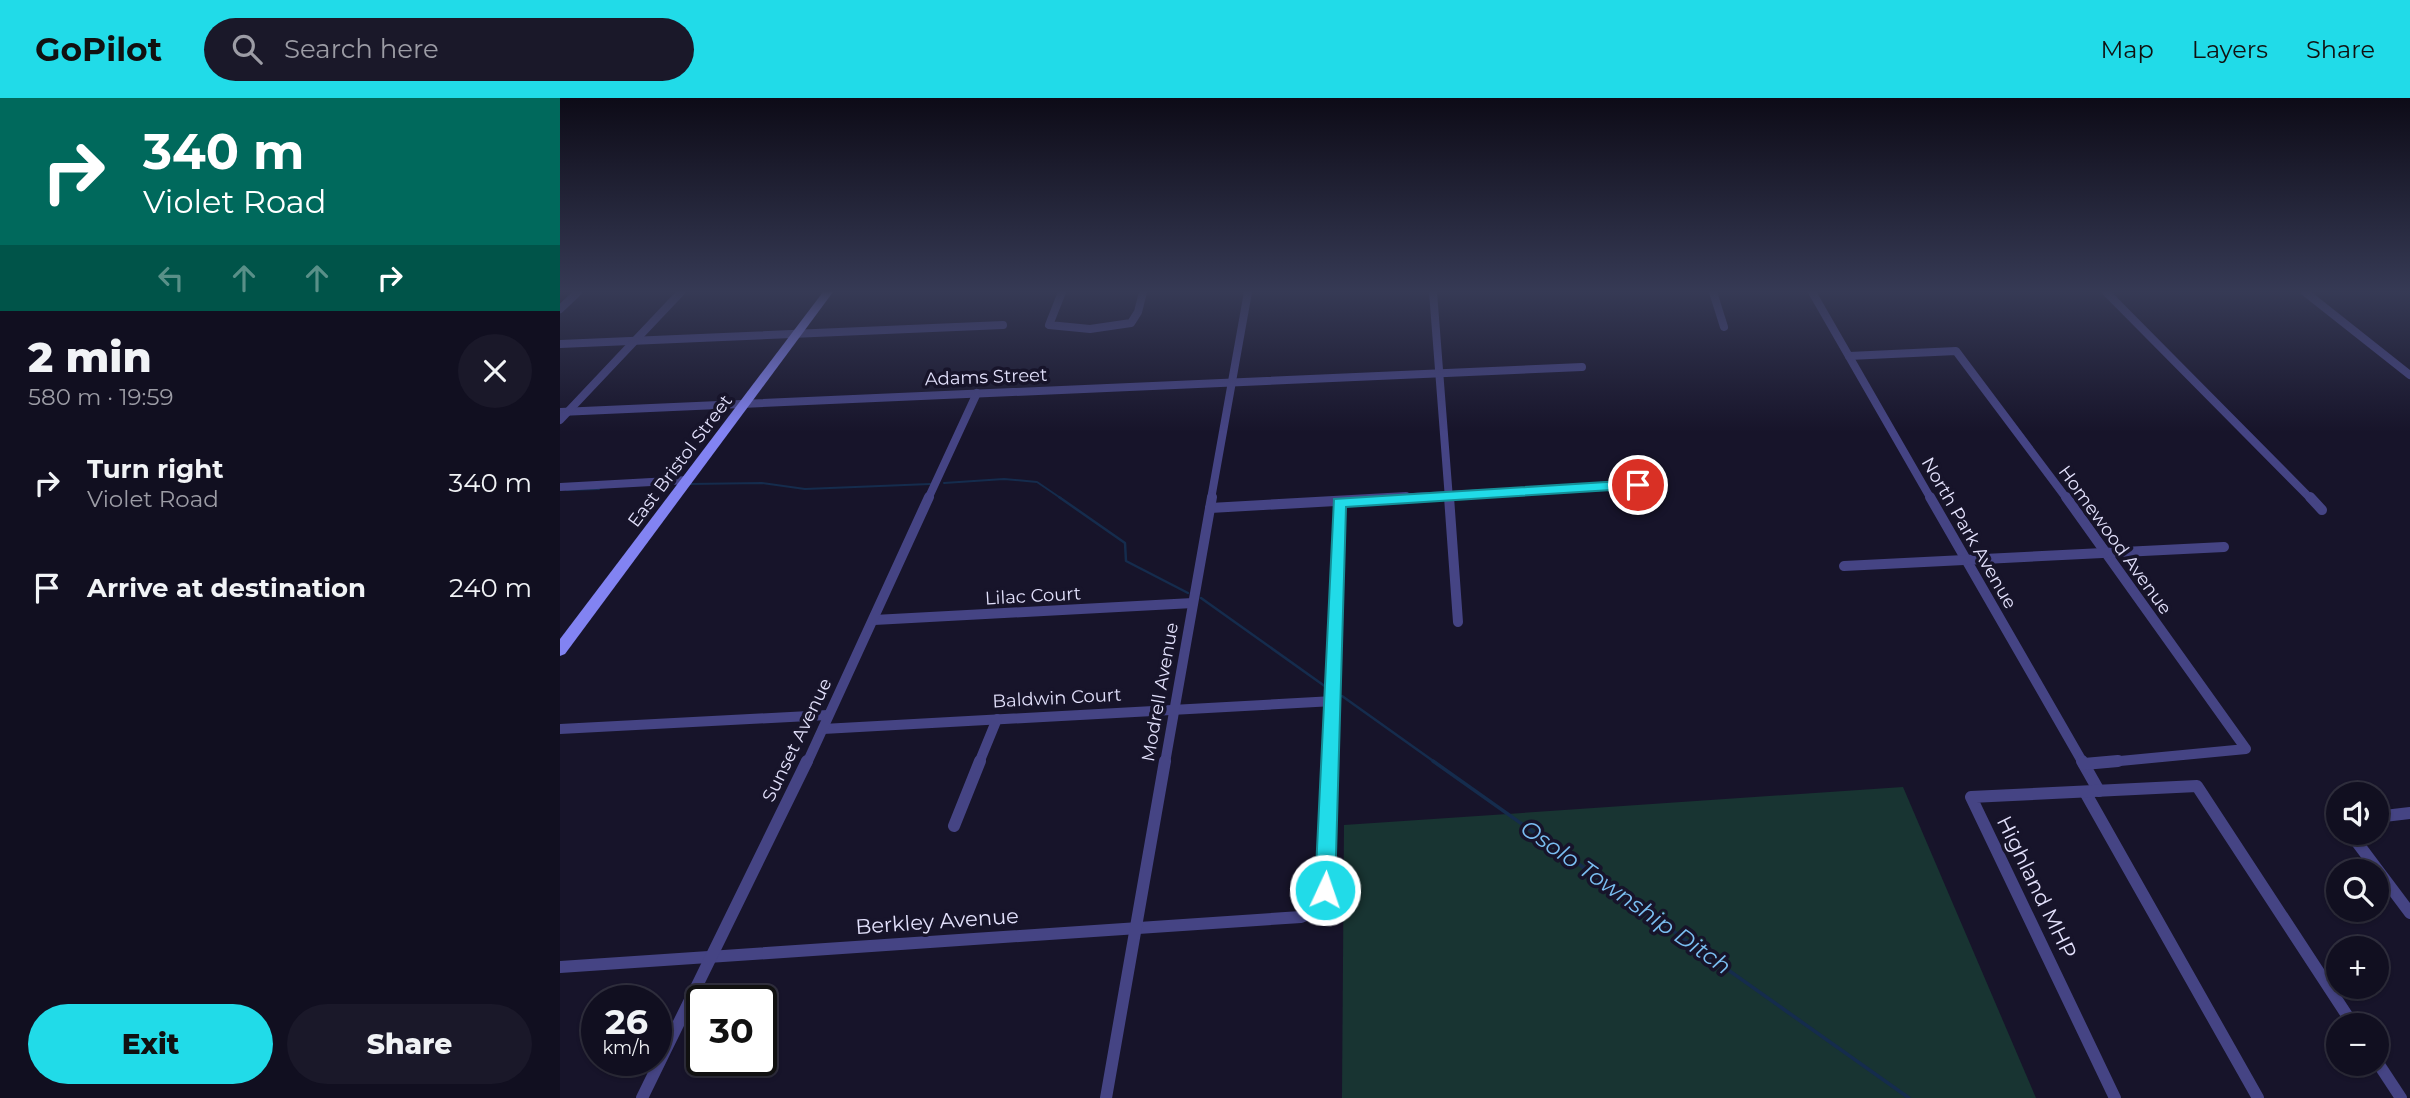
<!DOCTYPE html>
<meta charset="utf-8">
<style>
body{margin:0;font-family:Montserrat,sans-serif;background:#1a1829;color:#f1f3f6;height:100vh;display:flex;flex-direction:column;font-size:26px;white-space:nowrap}
*{box-sizing:border-box;margin:0}
p{font-size:23px;color:#9c9ca5}
.icon{flex:none;width:38px;height:38px;fill:none;stroke:currentColor;stroke-width:2;stroke-linecap:round;stroke-linejoin:round}
.map{position:relative;flex:1;overflow:hidden}
.drawer{display:flex;flex-direction:column;background:#110f20;width:560px}
.drawer>*{flex:none}
.hud{background:#00695c;color:#fff;overflow:hidden}
.buttons{position:absolute;left:1766px;top:684px;display:grid;gap:14px}
.buttons a{display:grid;place-items:center;width:63px;height:63px;border-radius:50%;background:#110f20;box-shadow:0 2px 5px #0004,0 0 0 2px #302f3e;font-size:35px}
.speed{position:absolute;left:21px;top:887px;display:flex;gap:14px;font-size:35px;font-weight:700;text-align:center}
.speed>*{display:grid;place-content:center;width:91px;height:91px;border-radius:50%;background:#110f20;box-shadow:0 2px 5px #0004,0 0 0 2px #302f3e;line-height:1}
.speed small{font-size:18px;font-weight:400}
.speed .limit{border:4px solid #111;border-radius:10px;background:#fff;color:#111}
.pin{position:absolute;display:grid;place-items:center;width:60px;height:60px;color:#fff;margin:-30px;border:4px solid #fff;border-radius:50%;box-shadow:0 2px 7px #0007}
.me{position:absolute;width:77px;margin:-38px;rotate:3deg;stroke-linejoin:round;filter:drop-shadow(0 0 5px #0008)}
.turn{display:flex;align-items:center;gap:24px;height:147px;padding:0 28px;font-size:32px}
.turn .icon{width:91px;height:91px;stroke-width:2.5}
.turn b{display:block;font-size:49px;line-height:60px}
.lanes{display:flex;align-items:center;height:66px;padding:0 28px;background:#0003;justify-content:center;gap:35px;direction:ltr}
.lanes .off{opacity:.35}
.round{display:grid;place-items:center;flex:none;width:74px;height:74px;border-radius:37px;background:#1a1829}
.overview{display:flex;align-items:center;justify-content:space-between;height:119px;padding:0 28px}
h1{font-size:42px;font-weight:800;line-height:52px}
.button{display:flex;gap:14px;margin-top:auto;padding:14px 28px}
.button a{flex:1;height:80px;border-radius:42px;background:#21dbe8;color:#111;font-size:28px;font-weight:800;line-height:80px;text-align:center}
.button a+a{background:#1a1829;color:#f1f3f6}
ul{padding:0;list-style:none}
li{display:flex;align-items:center;gap:21px;height:105px;padding:0 28px}
li div{flex:1}
li b{display:block;font-size:26px}
li em{font-style:normal}
header{display:flex;align-items:center;gap:42px;box-sizing:border-box;height:98px;padding:0 35px;background:#21dbe8;color:#111}
header strong{font-size:33px}
nav{display:flex;gap:38px;margin-inline-start:auto;font-size:24px}
.search{width:490px;height:63px;background:#1a1829;display:flex;align-items:center;gap:18px;box-sizing:border-box;padding:0 24px;border-radius:38px;color:#9c9ca5;font-size:26px}
main{display:flex;flex:1;min-height:0}
.map>svg:first-child{display:block}
.green{fill:#183432}
.lines{fill:none;stroke-linecap:round;stroke-linejoin:round}
.stream-far2{stroke:#152c4d;stroke-width:2}
.stream-far1{stroke:#152c4d;stroke-width:2.5}
.stream{stroke:#152c4d;stroke-width:3.5}
.street-far2{stroke:#454484;stroke-width:8}
.street-far1{stroke:#454484;stroke-width:10}
.street{stroke:#454484;stroke-width:12}
.secondary{fill:#8283f2;fill-rule:evenodd}
.route{fill:#21dbe8;stroke:#158e97;stroke-width:2}
.labels{text-anchor:middle;dominant-baseline:central;stroke-width:7;stroke-linejoin:round;paint-order:stroke}
.street-label{font-size:18px;fill:#e3e1fc;stroke:#17142a}
.near-street-label{font-size:21px;fill:#e3e1fc;stroke:#17142a}
.near-water-label{font-size:23px;font-style:italic;fill:#7abef1;stroke:#17142a}
</style>
<header>
<strong>GoPilot</strong>
<div class="search"><svg class="icon" aria-label="search" viewBox="0 0 24 24"><circle cx="10" cy="10" r="6"/><path d="M15 15l6 6"/></svg>Search here</div>
<nav><a>Map</a><a>Layers</a><a>Share</a></nav>
</header>
<main>
<section class="drawer">
<div class="hud">
<div class="turn"><svg class="icon" aria-label="right" viewBox="0 0 24 24"><path d="M7 20v-9h11M14 6l5 5-5 5"/></svg><div><b>340 m</b>Violet Road</div></div>
<div class="lanes"><svg class="icon off" aria-label="left" viewBox="0 0 24 24"><path d="M17 20v-9H6M10 6l-5 5 5 5"/></svg><svg class="icon off" aria-label="ahead" viewBox="0 0 24 24"><path d="M12 20V5M6 11l6-6 6 6"/></svg><svg class="icon off" aria-label="ahead" viewBox="0 0 24 24"><path d="M12 20V5M6 11l6-6 6 6"/></svg><svg class="icon" aria-label="right" viewBox="0 0 24 24"><path d="M7 20v-9h11M14 6l5 5-5 5"/></svg></div>
</div>
<div class="overview"><div><h1>2 min</h1><p>580 m · 19:59</p></div><a class="round"><svg class="icon" aria-label="close" viewBox="0 0 24 24"><path d="M6 6l12 12M18 6L6 18"/></svg></a></div>
<ul>
<li><svg class="icon" aria-label="right" viewBox="0 0 24 24"><path d="M7 20v-9h11M14 6l5 5-5 5"/></svg><div><b>Turn right</b><p>Violet Road</p></div><em>340 m</em></li>
<li><svg class="icon" aria-label="arrive" viewBox="0 0 24 24"><path d="M6 21V4h12l-3 4 3 4H6"/></svg><div><b>Arrive at destination</b></div><em>240 m</em></li>
</ul>
<div class="button"><a>Exit</a><a>Share</a></div>
</section>
<div class="map">
<svg width="1850" height="1000" viewBox="0 0 1850 1000">
<rect width="100%" height="100%" fill="#17142a"/>
<!-- green -->
<polygon class="green" points="1343,689 1476,1000 782,1000 784,727"/>
<g class="lines">
<!-- stream-far2 -->
<g class="stream-far2">
<polyline points="384,385 444,381 477,384 502,401"/>
<polyline points="129,386 202,385 245,391 370,386"/>
<polyline points="7,392 39,391"/>
</g>
<!-- stream-far1 -->
<g class="stream-far1">
<polyline points="499,399 565,445 566,463 628,495"/>
<polyline points="641,500 766,589"/>
<polyline points="782,598 876,665"/>
</g>
<!-- stream -->
<polyline class="stream" points="873,663 1349,1000"/>
<!-- street-far2 -->
<g class="street-far2">
<polyline points="502,194 489,227 530,231 571,225 578,214 583,194"/>
<polyline points="873,194 889,401"/>
<polyline points="1153,194 1164,229"/>
<polyline points="1252,194 1371,401"/>
<polyline points="1546,194 1751,401"/>
<polyline points="1745,194 1850,277"/>
<polyline points="0,211 18,194"/>
<polyline points="0,246 443,227"/>
<polyline points="1289,258 1396,253 1507,401"/>
<polyline points="0,314 1022,269"/>
<polyline points="0,322 121,194"/>
<polyline points="0,389 128,382"/>
<polyline points="368,401 417,295"/>
<polyline points="651,401 688,194"/>
<polyline points="814,401 1078,387"/>
</g>
<!-- street-far1 -->
<g class="street-far1">
<polyline points="889,399 898,524"/>
<polyline points="1370,399 1523,665"/>
<polyline points="1506,399 1686,651 1539,665"/>
<polyline points="1750,399 1762,412"/>
<polyline points="650,410 846,399"/>
<polyline points="1284,468 1664,449"/>
<polyline points="314,522 633,505"/>
<polyline points="0,631 268,617"/>
<polyline points="263,631 774,603"/>
<polyline points="247,665 369,399"/>
<polyline points="419,665 437,621"/>
<polyline points="605,665 652,399"/>
<polyline points="770,665 779,404"/>
</g>
<!-- street -->
<g class="street">
<polyline points="1522,663 1539,693"/>
<polyline points="1524,666 1558,663"/>
<polyline points="1525,694 1698,1000"/>
<polyline points="1816,719 1850,715"/>
<polyline points="394,728 420,663"/>
<polyline points="1790,735 1850,815"/>
<polyline points="0,869 741,819 756,813 765,792 770,663"/>
<polyline points="1816,962 1841,1000"/>
<polyline points="82,1000 247,663"/>
<polyline points="546,1000 605,663"/>
<polyline points="1555,1000 1411,699 1637,688 1794,928"/>
</g>
<!-- secondary -->
<polygon class="secondary" points="263,194 273,194 5,556 0,558 0,541"/>
</g>
<!-- sky -->
<linearGradient id="sky" x2="0" y2="1"><stop stop-color="#0d0b17"/><stop offset="0.58" stop-color="#363a55"/><stop offset="1" stop-color="#363a55" stop-opacity="0"/></linearGradient>
<rect width="1850" height="334" fill="url(#sky)"/>
<!-- route -->
<polygon class="route" points="1078,382 1085,387 1083,390 786,409 775,792 772,799 765,802 758,799 755,792 774,401"/>
<g class="labels">
<!-- street labels -->
<g class="street-label">
<text transform="translate(426 279) rotate(-2)">Adams Street</text>
<text transform="translate(120 363) rotate(-53)">East Bristol Street</text>
<text transform="translate(1409 435) rotate(60)">North Park Avenue</text>
<text transform="translate(1555 442) rotate(54)">Homewood Avenue</text>
<text transform="translate(473 498) rotate(-3)">Lilac Court</text>
<text transform="translate(600 594) rotate(-80)">Modrell Avenue</text>
<text transform="translate(497 600) rotate(-3)">Baldwin Court</text>
<text transform="translate(237 642) rotate(-64)">Sunset Avenue</text>
</g>
<!-- near-street labels -->
<g class="near-street-label">
<text transform="translate(1477 789) rotate(64)">Highland MHP</text>
<text transform="translate(377 823) rotate(-4)">Berkley Avenue</text>
</g>
<!-- near-water labels -->
<g class="near-water-label">
<text transform="translate(1066 799) rotate(35)">Osolo Township Ditch</text>
</g>
</g>
</svg>
<div class="buttons">
<a><svg class="icon" aria-label="sound" viewBox="0 0 24 24"><path d="M4 9h4l5-4v14l-5-4H4zM17 9q2 3 0 6"/></svg></a>
<a><svg class="icon" aria-label="search" viewBox="0 0 24 24"><circle cx="10" cy="10" r="6"/><path d="M15 15l6 6"/></svg></a>
<a>+</a>
<a>−</a>
</div>
<div class="speed"><div>26<small>km/h</small></div><div class="limit">30</div></div>
<div class="pin" style="left:1078px;top:387px;background:#d93025"><svg class="icon" aria-label="arrive" viewBox="0 0 24 24"><path d="M6 21V4h12l-3 4 3 4H6"/></svg></div>
<svg class="me" style="left:765px;top:792px" viewBox="-20 -20 40 40"><circle r="17" fill="#21dbe8" stroke="#fff" stroke-width="3"/><path d="M0-11L8 9 0 5-8 9z" fill="#fff"/></svg>
</div>
</main>
